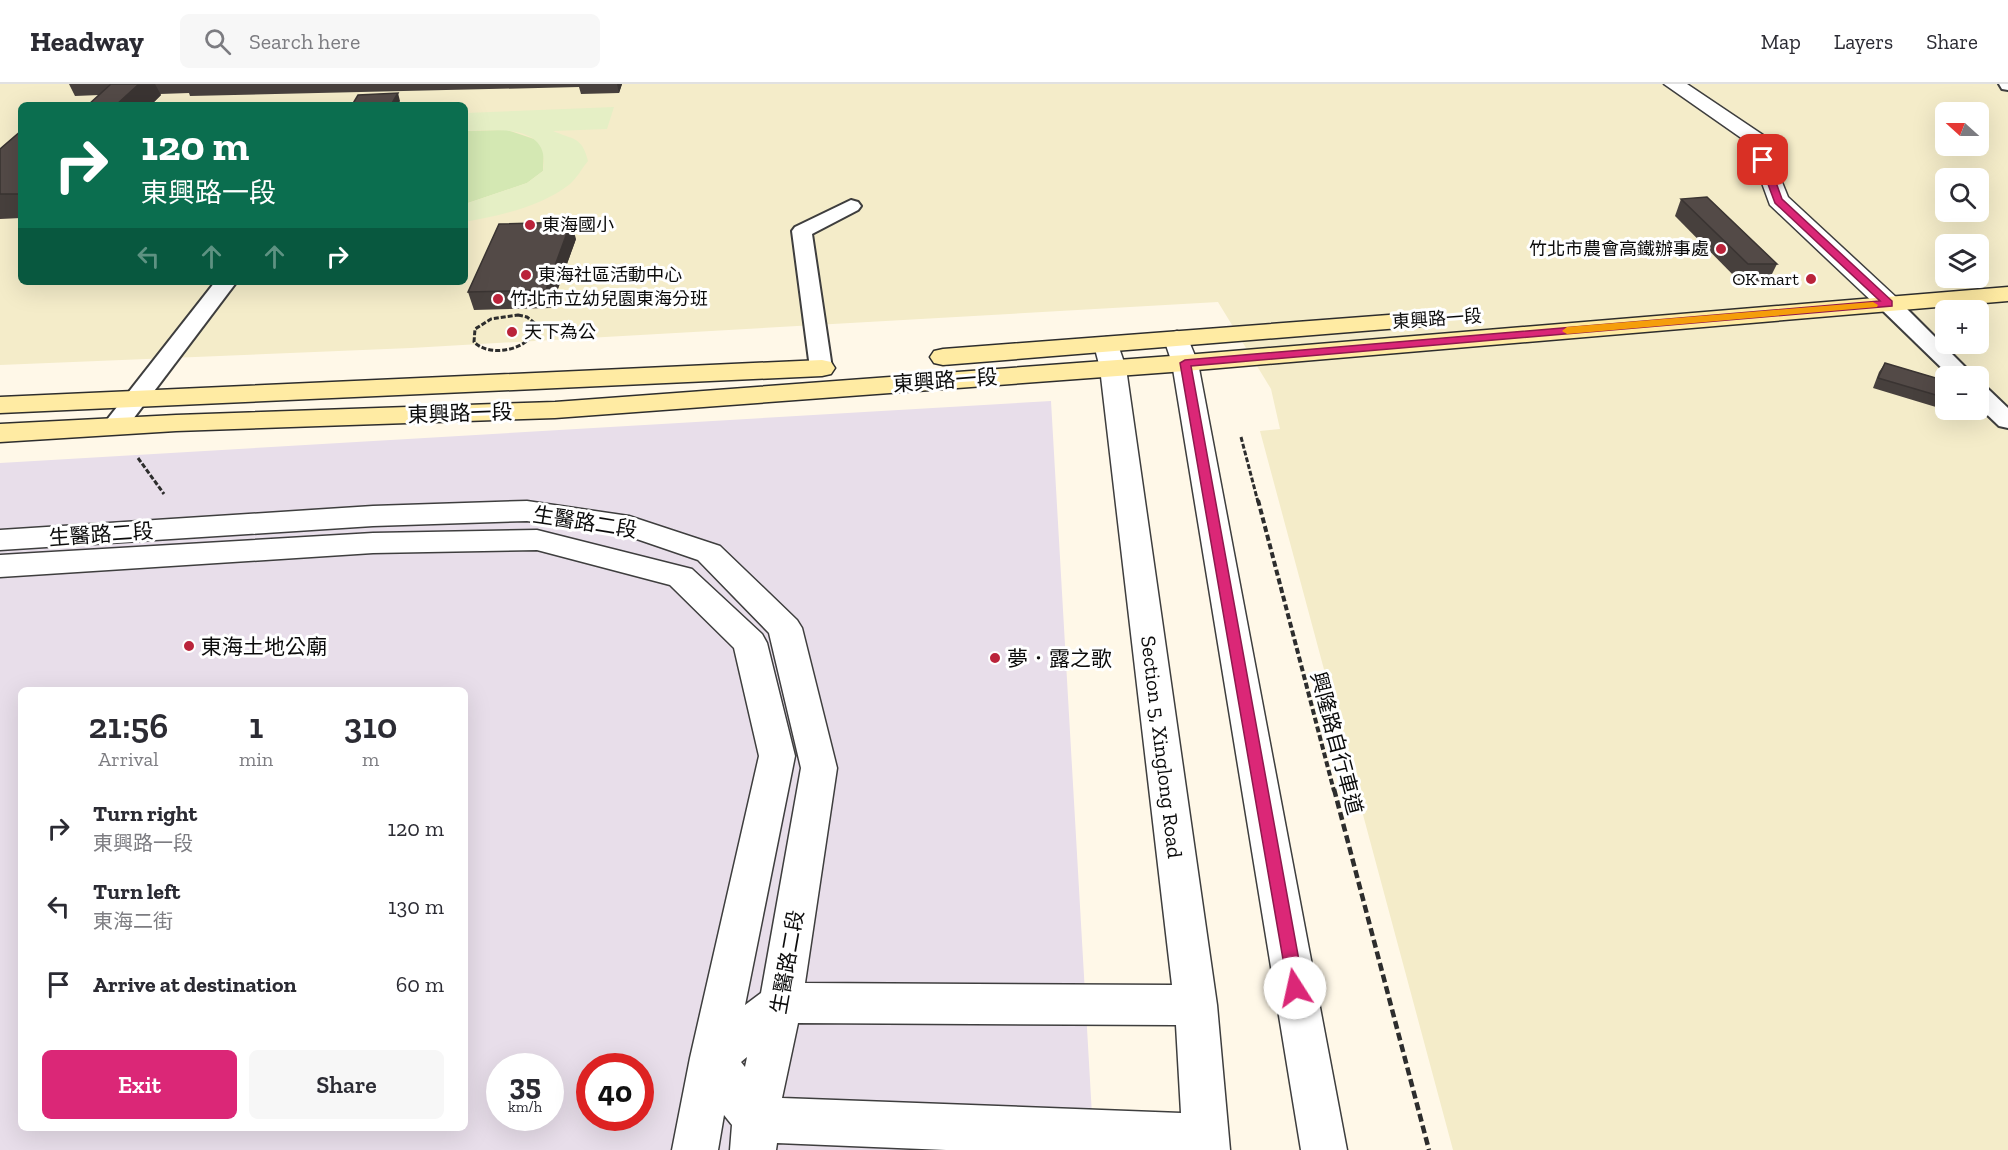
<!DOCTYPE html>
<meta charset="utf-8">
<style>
body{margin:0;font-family:"Zilla Slab","Noto Sans TC",serif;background:#f7f7f7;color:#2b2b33;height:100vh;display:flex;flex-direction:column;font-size:22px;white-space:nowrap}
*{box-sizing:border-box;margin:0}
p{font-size:20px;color:#7c7c81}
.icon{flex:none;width:33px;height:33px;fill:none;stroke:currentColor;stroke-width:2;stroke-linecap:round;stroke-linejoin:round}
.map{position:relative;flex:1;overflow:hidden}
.details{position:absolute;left:18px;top:603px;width:450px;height:444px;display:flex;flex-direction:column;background:#fff;border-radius:9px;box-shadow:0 6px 24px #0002}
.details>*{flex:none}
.top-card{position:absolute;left:18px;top:18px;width:450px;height:183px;border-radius:9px;box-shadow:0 6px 24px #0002;background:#0b6e4f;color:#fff;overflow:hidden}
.needle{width:39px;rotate:291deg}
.controls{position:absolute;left:1935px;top:18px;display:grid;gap:12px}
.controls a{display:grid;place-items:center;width:54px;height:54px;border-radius:9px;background:#fff;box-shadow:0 6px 24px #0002;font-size:30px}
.speed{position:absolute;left:486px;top:969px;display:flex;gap:12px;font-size:30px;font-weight:700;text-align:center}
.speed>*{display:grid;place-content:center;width:78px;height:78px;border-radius:50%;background:#fff;box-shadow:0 6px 24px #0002;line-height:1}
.speed small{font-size:15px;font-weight:400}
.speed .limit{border:9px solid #d22;background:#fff;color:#111}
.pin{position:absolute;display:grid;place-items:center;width:51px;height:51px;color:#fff;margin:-26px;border-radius:12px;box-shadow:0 3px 9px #0006}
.me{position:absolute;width:66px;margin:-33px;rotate:350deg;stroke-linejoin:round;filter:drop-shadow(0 0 4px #0008)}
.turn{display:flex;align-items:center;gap:21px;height:126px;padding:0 24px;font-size:27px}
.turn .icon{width:78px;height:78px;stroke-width:2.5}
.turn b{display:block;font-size:42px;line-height:51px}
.lanes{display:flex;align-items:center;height:57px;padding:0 24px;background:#0003;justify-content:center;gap:30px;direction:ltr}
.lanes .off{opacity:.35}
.eta{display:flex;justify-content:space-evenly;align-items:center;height:102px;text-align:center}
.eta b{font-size:36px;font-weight:600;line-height:42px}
.action{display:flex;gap:12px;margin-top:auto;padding:12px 24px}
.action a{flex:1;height:69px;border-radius:9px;background:#db2777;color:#fff;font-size:24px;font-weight:600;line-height:69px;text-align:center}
.action a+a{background:#f7f7f7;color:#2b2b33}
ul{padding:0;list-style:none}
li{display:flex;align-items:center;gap:18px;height:78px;padding:0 24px}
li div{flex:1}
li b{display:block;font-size:22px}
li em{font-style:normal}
header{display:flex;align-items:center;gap:36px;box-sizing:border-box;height:84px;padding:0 30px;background:#fff;border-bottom:2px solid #e1e1e2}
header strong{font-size:28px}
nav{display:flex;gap:33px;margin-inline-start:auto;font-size:21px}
.search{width:420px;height:54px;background:#f7f7f7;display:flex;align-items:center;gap:15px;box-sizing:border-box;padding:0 21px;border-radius:9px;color:#7c7c81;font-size:22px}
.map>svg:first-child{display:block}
.industrial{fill:#e8deea;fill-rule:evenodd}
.farmland{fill:#f4ecc9;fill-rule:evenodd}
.green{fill:#d4e8b3}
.pitch{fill:#e5efc5}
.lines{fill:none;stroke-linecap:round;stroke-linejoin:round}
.service-casing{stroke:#3e3e3e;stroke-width:4}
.minor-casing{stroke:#3e3e3e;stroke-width:3}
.tertiary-casing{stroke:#3e3e3e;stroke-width:3}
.secondary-casing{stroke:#2d2d2d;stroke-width:3}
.path-far2{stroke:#2d2d2d;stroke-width:3;stroke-dasharray:5 2;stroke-linecap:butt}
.path-far1{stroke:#2d2d2d;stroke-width:4;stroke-dasharray:6 3;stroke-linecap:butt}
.path{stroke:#2d2d2d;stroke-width:4.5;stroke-dasharray:8 4;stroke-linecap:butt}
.service{fill:#fff;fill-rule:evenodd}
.minor{fill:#fff;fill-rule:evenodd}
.tertiary{fill:#fff;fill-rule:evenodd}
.secondary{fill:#ffeba3;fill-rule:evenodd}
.wall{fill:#47403d}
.shaded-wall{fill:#3a3432}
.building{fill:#534a47;stroke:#3a3432;stroke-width:1.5}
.route{fill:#db2777;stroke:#8e194d;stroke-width:1.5}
.slow{fill:#f59e0b}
.poi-dot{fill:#ba233a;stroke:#fff;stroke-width:2}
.labels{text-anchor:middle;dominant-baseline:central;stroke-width:6;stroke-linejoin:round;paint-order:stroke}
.far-poi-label{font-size:18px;fill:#0b0b0b;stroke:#fff;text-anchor:start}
.far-street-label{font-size:18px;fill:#0b0b0b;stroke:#fff}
.street-label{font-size:21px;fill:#0b0b0b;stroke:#fff}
.poi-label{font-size:21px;fill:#0b0b0b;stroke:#fff;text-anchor:start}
</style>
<header>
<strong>Headway</strong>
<div class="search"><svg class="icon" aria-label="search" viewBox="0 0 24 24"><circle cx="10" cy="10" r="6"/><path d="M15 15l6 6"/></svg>Search here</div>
<nav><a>Map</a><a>Layers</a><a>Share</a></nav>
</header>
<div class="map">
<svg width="2008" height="1066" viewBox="0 0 2008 1066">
<rect width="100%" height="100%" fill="#fff8e8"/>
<!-- industrial -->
<path class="industrial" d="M 1051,317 L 1094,1066 L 0,1066 L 0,379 ZM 21,606 L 465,606 L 465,1044 L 21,1044 ZM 500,982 L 550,982 L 550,1034 L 500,1034 ZM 590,982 L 640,982 L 640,1034 L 590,1034 Z"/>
<!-- farmland -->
<path class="farmland" d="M 0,0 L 2008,0 L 2008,1066 L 1453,1066 L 1260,347 L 1280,345 L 1271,305 L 1218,218 L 411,264 L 0,281 ZM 21,21 L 465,21 L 465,198 L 21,198 ZM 1946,28 L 1978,28 L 1978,62 L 1946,62 ZM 1946,94 L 1978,94 L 1978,128 L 1946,128 ZM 1946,160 L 1978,160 L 1978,194 L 1946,194 ZM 1946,226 L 1978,226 L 1978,260 L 1946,260 ZM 1946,292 L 1978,292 L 1978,326 L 1946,326 Z"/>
<!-- green -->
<polygon class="green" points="507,46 537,56 544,66 543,87 527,99 465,120 465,47"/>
<!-- pitch -->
<path class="pitch" d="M 614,23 L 607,45 L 553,47 C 573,56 582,52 588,77 C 582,84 577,94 570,100 C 541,123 501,131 465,138 L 465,120 L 527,99 L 543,87 C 552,39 496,46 465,47 L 465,29 Z"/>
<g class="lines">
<!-- service casing -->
<g class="service-casing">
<g id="service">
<polygon points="1999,0 2008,0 2008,6 2002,5"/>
<polygon points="851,116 858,118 861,122 858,126 812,150 832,284 829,289 821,291 813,289 810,284 792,147 795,143"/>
<polygon points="215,198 233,198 235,200 124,347 115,349 106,347 103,342 106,337"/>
<polygon points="1888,213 1896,214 1974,292 1950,292 1880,224 1877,219 1880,214"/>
<polygon points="1978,301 1986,303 2008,324 2008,344 1999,342 1978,322"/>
</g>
</g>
<!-- minor casing -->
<g class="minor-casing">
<polygon id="minor" points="1664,0 1687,0 1763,51 1788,113 1897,214 1900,219 1897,224 1888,226 1879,224 1770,121 1747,58"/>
</g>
<!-- tertiary casing -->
<g class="tertiary-casing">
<g id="tertiary">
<polygon points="1177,247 1186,250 1198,279 1347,1066 1301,1066 1172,279 1164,255 1168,250"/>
<path d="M 1107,253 L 1116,255 L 1126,284 L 1217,921 L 1230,1066 L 946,1066 L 777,1059 L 776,1066 L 730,1066 L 732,1041 L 724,1031 L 718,1066 L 672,1066 L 690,974 L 759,672 L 734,564 L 670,501 L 537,466 L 373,469 L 0,493 L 0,471 L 373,449 L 537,446 L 692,485 L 762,550 L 767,559 L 795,672 L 745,921 L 761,909 L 801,684 L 769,549 L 698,476 L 625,451 L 527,437 L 373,442 L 0,466 L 0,446 L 373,422 L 527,417 L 629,432 L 720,462 L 797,536 L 802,544 L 837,684 L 805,899 L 1172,901 L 1100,284 L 1094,261 L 1098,255 ZM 798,939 L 1176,941 L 1181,1029 L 782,1014 ZM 747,973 L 745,983 L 741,978 Z"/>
</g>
</g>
<!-- secondary casing -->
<g class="secondary-casing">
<g id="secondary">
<polygon points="2008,203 2008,217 1185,287 555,334 176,347 0,358 0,340 176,331 555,318 1185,271"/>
<polygon points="1415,229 1424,232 1428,237 1424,242 943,281 934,279 930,273 934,267 943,265"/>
<polygon points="822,276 831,278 835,284 831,290 822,292 0,329 0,313"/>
</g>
</g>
<!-- path-far2 -->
<g class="path-far2">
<path d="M 518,231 L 527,233 L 537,241 C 533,265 491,275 474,258 L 475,245 L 491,235 Z"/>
<polyline points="1241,353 1258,418"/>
<polyline points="138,374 164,410"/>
</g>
<!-- path-far1 -->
<polyline class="path-far1" points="1258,416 1334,707"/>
<!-- path -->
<polyline class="path" points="1334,705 1429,1066"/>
<!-- service -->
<use href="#service" class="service"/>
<!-- minor -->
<use href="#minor" class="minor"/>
<!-- tertiary -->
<use href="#tertiary" class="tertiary"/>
<!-- secondary -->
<use href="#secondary" class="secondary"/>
</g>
<!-- wall -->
<g class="wall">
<polygon points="69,0 622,0 619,9 581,10 579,3 190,12 189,9 160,10 161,11 151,21 88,21 99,11 75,12"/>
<polygon points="21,47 21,134 0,135 0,65"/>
<polygon points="1681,115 1777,180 1768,198 1740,198 1675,132"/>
<polygon points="576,155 551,224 474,226 468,208"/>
<polygon points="1885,279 1946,297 1946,326 1962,326 1959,330 1873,304 1879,288"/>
</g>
<!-- shaded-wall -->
<g class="shaded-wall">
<polygon points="139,0 155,0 161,11 151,21 116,21"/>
<polygon points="617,0 622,0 619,9"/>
<polygon points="398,9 400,17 398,21 391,21"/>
<polygon points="571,138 576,155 551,224 546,206"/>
</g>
<!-- building -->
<g class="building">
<polygon points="111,0 139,0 116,21 88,21"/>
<polygon points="398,9 391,21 352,21 358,11"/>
<polygon points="21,47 21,110 0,110 0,65"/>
<polygon points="1707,113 1777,180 1748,180 1681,115"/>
<polygon points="571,138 546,206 468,208 499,140"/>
<polygon points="1885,279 1946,297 1946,314 1878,294"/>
</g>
<!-- route -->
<polygon class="route" points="1763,73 1768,76 1782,115 1892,217 1892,222 1191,282 1304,904 1301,910 1295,912 1289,910 1180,279 1185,276 1880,217 1775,119 1759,76"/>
<!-- slow -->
<polygon class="slow" points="1873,218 1878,221 1877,223 1567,250 1562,247 1567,243"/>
<!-- markers -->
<g class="poi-dot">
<circle cx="530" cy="141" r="6"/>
<circle cx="1721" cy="165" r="6"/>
<circle cx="526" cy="191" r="6"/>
<circle cx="1811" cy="195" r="6"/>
<circle cx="498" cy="215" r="6"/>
<circle cx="512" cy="248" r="6"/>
<circle cx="189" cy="562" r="6"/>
<circle cx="995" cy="574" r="6"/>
</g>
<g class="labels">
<!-- far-poi labels -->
<g class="far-poi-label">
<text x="542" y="141">東海國小</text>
<text x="1709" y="165" text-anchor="end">竹北市農會高鐵辦事處</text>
<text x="538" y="191">東海社區活動中心</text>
<text x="1799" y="195" text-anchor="end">OK mart</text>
<text x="510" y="215">竹北市立幼兒園東海分班</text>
<text x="524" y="248">天下為公</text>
</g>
<!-- far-street labels -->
<g class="far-street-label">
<text transform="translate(1437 235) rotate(-4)">東興路一段</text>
</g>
<!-- street labels -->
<g class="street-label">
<text transform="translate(945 296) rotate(-4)">東興路一段</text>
<text transform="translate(460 329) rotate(-2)">東興路一段</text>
<text transform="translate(585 438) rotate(9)">生醫路二段</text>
<text transform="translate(101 450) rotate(-4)">生醫路二段</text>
<text transform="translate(1337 659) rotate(75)">興隆路自行車道</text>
<text transform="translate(1162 663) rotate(83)">Section 5, Xinglong Road</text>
<text transform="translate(787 878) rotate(-80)">生醫路二段</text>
</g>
<!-- poi labels -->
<g class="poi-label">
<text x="201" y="562">東海土地公廟</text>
<text x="1007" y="574">夢．露之歌</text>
</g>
</g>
</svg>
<div class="controls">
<a><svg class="needle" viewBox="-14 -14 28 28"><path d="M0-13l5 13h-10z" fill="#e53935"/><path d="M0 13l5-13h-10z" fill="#7c7c81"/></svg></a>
<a><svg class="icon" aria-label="search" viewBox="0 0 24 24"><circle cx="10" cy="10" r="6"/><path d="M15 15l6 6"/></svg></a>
<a><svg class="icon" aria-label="layers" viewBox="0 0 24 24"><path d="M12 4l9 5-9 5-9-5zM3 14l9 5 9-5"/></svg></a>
<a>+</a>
<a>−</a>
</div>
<div class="speed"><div>35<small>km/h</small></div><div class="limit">40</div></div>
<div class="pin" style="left:1763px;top:76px;background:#d93025"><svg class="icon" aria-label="arrive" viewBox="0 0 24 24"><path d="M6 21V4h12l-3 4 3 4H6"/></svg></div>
<svg class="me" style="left:1295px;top:904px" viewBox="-20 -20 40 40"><circle r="19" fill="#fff"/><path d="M0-13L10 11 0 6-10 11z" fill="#db2777"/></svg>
<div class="top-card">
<div class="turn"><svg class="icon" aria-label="right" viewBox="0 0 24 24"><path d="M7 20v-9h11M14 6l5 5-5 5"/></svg><div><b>120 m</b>東興路一段</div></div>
<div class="lanes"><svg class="icon off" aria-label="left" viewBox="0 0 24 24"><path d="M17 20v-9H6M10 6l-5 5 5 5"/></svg><svg class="icon off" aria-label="ahead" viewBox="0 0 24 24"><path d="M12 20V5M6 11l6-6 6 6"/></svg><svg class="icon off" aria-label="ahead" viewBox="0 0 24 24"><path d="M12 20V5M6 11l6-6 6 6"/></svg><svg class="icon" aria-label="right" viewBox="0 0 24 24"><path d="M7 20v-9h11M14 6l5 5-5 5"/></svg></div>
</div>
<section class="details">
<div class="eta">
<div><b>21:56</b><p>Arrival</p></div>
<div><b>1</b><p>min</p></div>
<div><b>310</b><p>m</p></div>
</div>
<ul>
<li><svg class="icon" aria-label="right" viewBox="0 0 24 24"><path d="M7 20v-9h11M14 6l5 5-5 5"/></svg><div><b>Turn right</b><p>東興路一段</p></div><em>120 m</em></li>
<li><svg class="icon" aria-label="left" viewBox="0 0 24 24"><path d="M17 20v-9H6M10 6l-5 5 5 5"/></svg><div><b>Turn left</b><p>東海二街</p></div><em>130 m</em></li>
<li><svg class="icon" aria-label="arrive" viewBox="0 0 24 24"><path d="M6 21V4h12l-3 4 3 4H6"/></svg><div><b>Arrive at destination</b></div><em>60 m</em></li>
</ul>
<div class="action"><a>Exit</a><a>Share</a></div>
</section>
</div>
